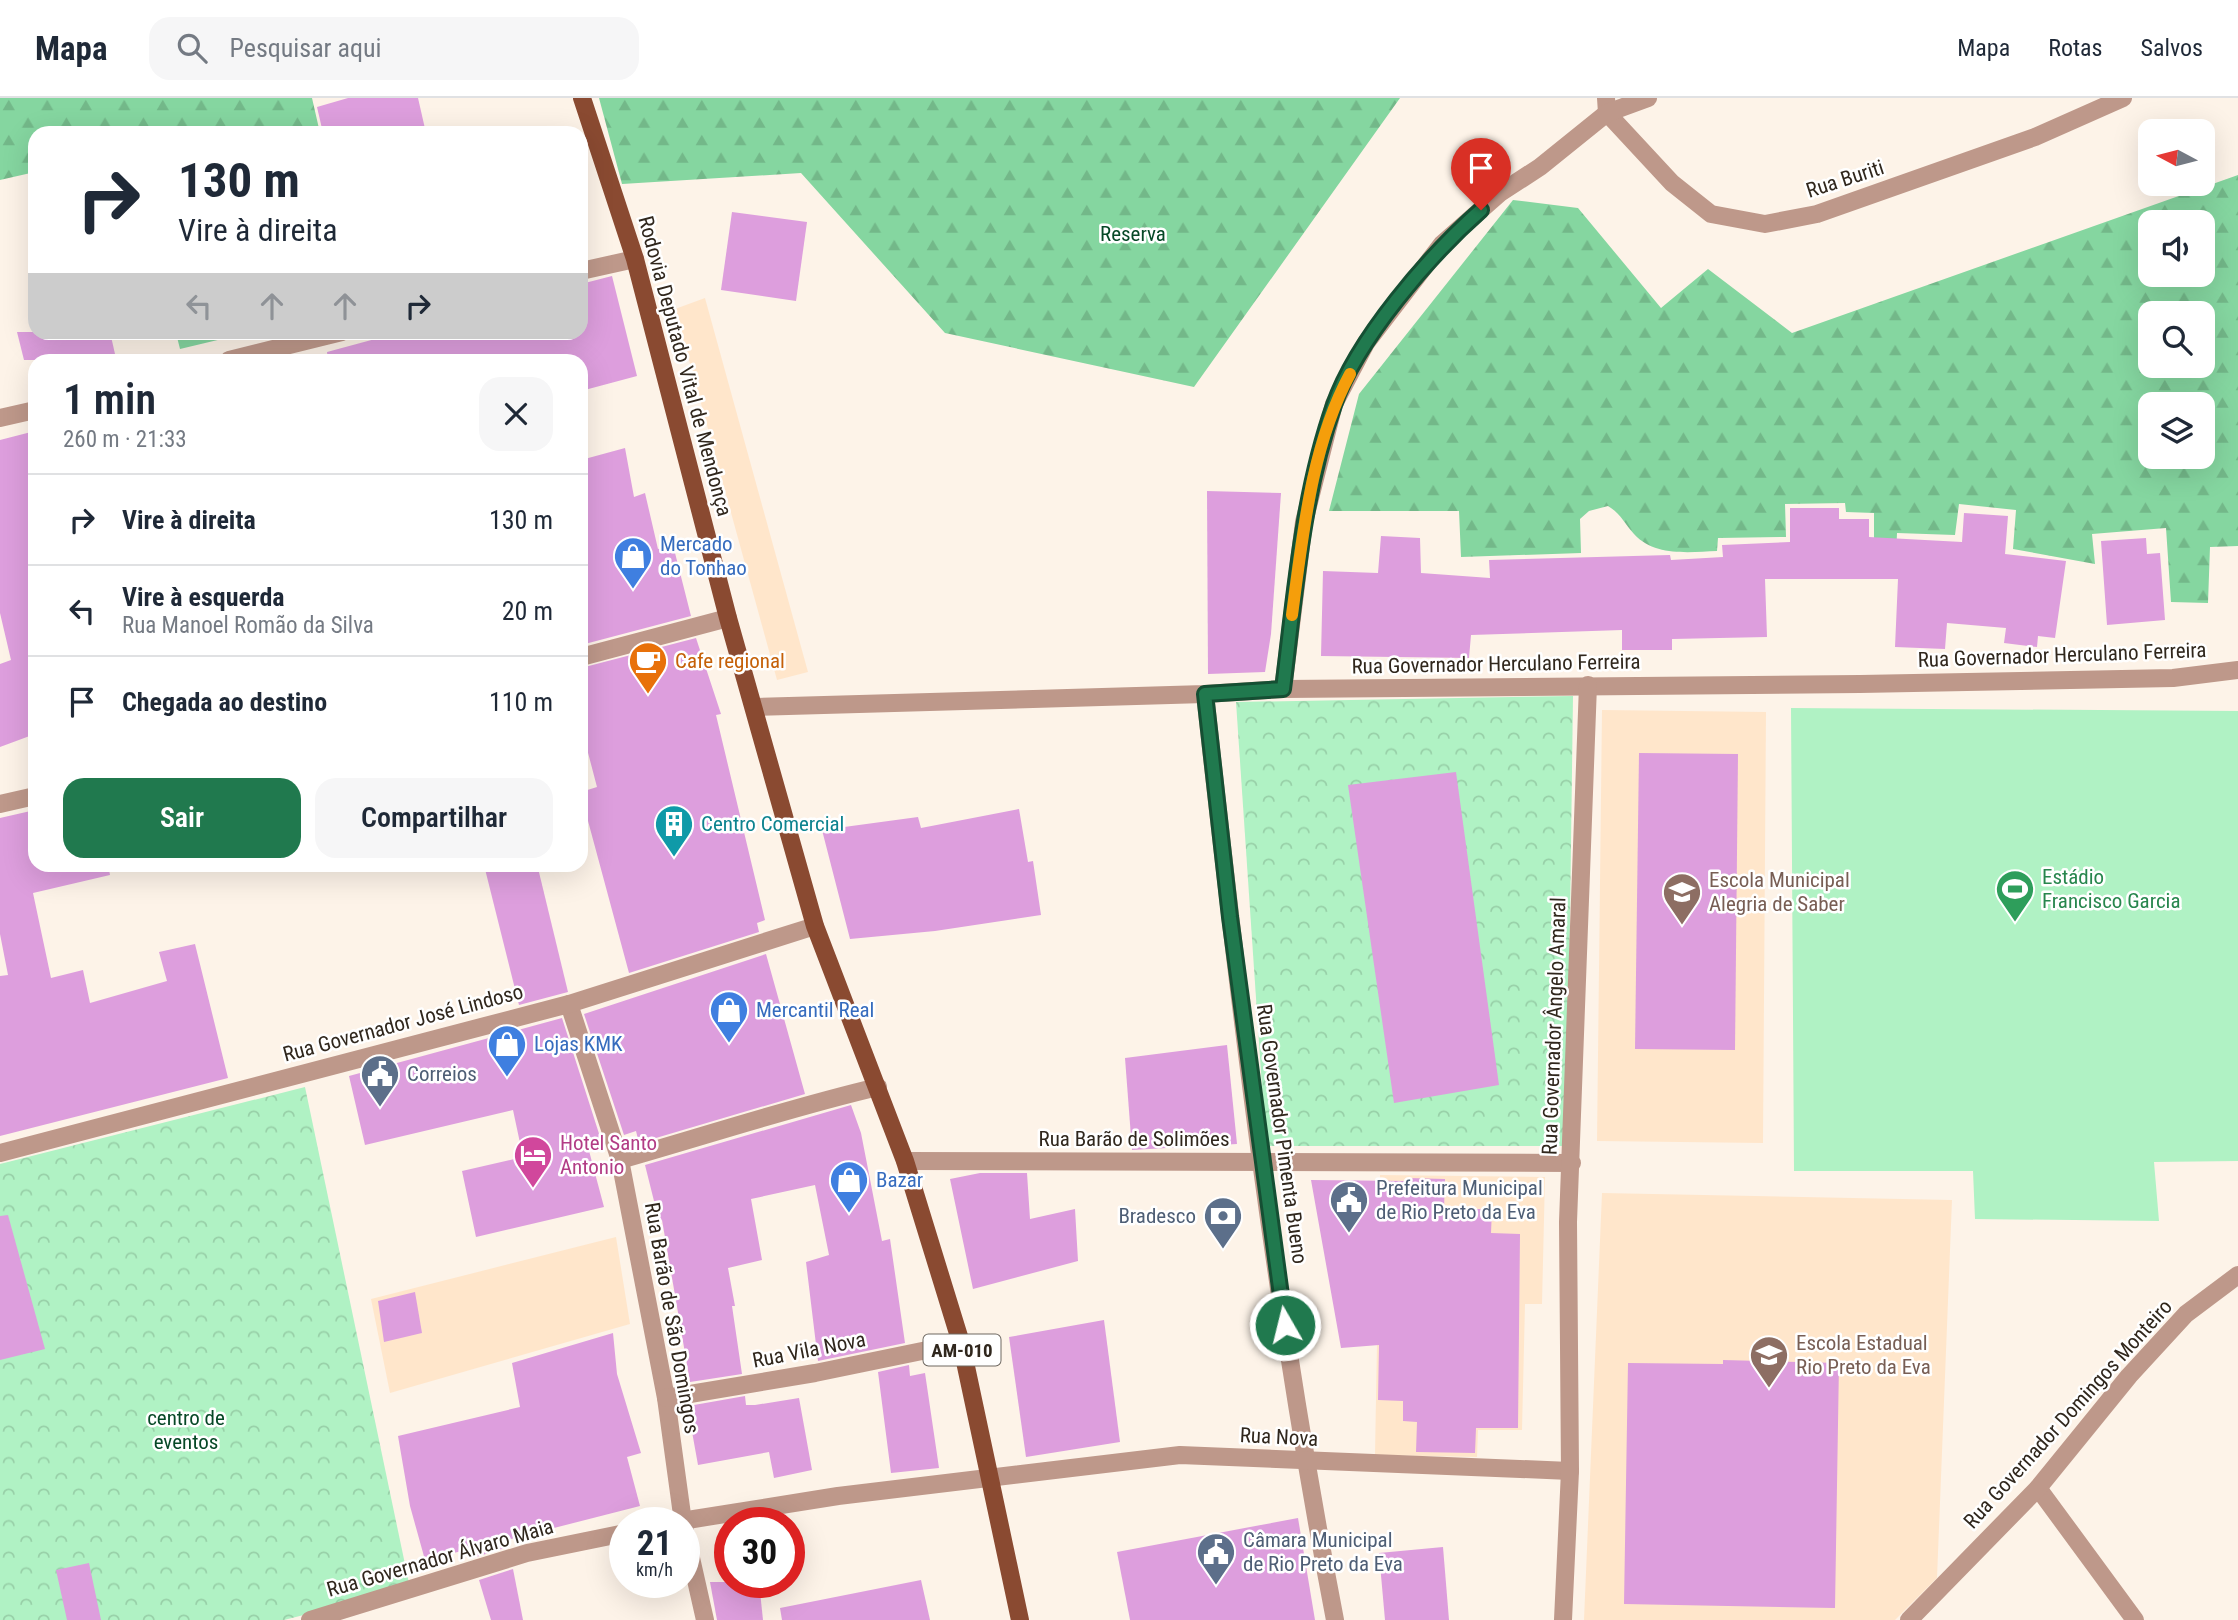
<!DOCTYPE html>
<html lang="pt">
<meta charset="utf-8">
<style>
body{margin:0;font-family:"Roboto Condensed",sans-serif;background:#f6f6f7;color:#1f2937;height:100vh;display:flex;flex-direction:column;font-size:26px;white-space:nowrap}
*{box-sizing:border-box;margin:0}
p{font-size:23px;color:#747a83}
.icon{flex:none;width:38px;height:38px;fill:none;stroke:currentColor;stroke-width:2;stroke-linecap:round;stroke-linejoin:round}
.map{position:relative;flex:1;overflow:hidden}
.sheet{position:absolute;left:28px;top:256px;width:560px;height:518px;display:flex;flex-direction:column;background:#fff;border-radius:21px;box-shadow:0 7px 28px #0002}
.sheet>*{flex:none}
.hud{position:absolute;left:28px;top:28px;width:560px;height:214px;border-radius:21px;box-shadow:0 7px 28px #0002;background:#fff;color:#1f2937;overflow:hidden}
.needle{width:46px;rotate:277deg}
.fabs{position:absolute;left:2138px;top:21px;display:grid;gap:14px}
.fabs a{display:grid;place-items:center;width:77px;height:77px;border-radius:14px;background:#fff;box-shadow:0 7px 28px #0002;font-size:35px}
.speed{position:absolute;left:609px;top:1409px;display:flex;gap:14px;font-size:35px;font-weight:700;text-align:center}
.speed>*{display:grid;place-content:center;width:91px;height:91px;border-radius:50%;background:#fff;box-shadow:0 7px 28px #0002;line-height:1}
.speed small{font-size:18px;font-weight:400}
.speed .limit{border:10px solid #d22;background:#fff;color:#111}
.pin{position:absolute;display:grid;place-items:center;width:60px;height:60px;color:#fff;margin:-72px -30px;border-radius:50% 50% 50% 0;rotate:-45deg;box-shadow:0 0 7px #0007}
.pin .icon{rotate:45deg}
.me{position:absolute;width:77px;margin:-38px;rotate:352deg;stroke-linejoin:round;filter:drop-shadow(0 0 5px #0008)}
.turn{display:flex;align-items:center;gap:24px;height:147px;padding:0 35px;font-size:32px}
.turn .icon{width:91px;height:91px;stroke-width:2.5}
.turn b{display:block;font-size:49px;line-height:60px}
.lanes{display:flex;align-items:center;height:66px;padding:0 35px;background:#0003;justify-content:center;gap:35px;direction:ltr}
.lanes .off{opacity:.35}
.round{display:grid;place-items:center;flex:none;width:74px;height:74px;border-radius:21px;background:#f6f6f7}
.summary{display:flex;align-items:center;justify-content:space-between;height:119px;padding:0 35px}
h1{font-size:42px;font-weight:600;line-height:52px}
.action{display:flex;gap:14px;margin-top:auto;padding:14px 35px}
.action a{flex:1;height:80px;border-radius:21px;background:#20794e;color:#fff;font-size:28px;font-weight:600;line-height:80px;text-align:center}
.action a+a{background:#f6f6f7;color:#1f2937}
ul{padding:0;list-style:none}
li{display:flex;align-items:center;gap:21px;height:91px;padding:0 35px;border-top:2px solid #e0e1e3}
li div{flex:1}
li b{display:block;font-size:26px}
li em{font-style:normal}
header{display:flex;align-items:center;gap:42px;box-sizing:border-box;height:98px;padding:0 35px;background:#fff;border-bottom:2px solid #e0e1e3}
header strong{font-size:33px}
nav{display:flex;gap:38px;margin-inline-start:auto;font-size:24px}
.search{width:490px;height:63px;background:#f6f6f7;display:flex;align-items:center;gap:18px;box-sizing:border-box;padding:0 24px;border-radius:21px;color:#747a83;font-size:26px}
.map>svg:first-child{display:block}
.built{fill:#ffe6cb}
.grass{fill:#b0f2c4}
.forest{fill:url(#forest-firs);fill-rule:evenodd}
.park{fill:url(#park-crowns)}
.building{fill:#dd9edd}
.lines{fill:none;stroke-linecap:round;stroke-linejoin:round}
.street{stroke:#be988a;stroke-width:18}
.primary{stroke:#8a4a31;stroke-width:18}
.route-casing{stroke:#154f33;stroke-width:18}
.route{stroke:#20794e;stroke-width:12}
.slow{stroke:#f59e0b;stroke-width:12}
.labels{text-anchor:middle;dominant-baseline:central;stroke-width:5;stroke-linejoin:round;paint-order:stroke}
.shield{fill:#fff;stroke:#6e6861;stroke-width:2}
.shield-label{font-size:19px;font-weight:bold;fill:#30271d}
.street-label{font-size:21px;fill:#30271d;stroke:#fff}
.park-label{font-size:21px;fill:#064826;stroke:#fff}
.shop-label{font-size:21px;fill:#366cbe;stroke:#fff;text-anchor:start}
.food-label{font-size:21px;fill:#c56008;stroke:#fff;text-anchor:start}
.culture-label{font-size:21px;fill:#0d838f;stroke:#fff;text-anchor:start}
.leisure-label{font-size:21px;fill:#27864d;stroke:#fff;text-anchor:start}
.education-label{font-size:21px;fill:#785e54;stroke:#fff;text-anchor:start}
.service-label{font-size:21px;fill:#4e5e75;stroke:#fff;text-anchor:start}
.hotel-label{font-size:21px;fill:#b23c85;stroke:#fff;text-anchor:start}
</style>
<header>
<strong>Mapa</strong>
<div class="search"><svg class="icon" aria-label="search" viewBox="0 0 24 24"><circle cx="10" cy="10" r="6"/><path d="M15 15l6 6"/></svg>Pesquisar aqui</div>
<nav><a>Mapa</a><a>Rotas</a><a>Salvos</a></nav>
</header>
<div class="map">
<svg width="2238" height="1522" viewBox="0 0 2238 1522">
<defs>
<pattern id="forest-firs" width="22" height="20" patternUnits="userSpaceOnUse" patternTransform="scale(1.75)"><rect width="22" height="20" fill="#85d6a0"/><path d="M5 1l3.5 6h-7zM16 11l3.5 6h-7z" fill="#73b889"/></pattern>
<pattern id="park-crowns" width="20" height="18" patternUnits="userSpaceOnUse" patternTransform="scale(1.75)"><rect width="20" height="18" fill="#b0f2c4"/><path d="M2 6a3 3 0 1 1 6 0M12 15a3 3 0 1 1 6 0" fill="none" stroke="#98d0a8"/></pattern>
</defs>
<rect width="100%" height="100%" fill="#fdf3e8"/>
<!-- built -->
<g class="built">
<polygon points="705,200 808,574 777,582 675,211"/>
<polygon points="1602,612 1766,614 1763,1045 1597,1043"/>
<polygon points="1380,1077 1545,1079 1542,1206 1525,1206 1522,1332 1478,1332 1477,1359 1375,1357"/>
<polygon points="1602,1095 1952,1102 1937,1480 1895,1522 1584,1522"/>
<polygon points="616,1139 630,1226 390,1295 371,1201"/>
</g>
<!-- grass -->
<polygon class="grass" points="1791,610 2238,613 2238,1063 2154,1064 2159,1123 1975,1121 1973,1073 1794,1073"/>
<!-- forest -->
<g class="forest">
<polygon points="0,0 312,0 320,35 35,35 35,74 0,82"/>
<polygon points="599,0 1400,0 1194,289 945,235 801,75 622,86"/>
<path d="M 2238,77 L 2238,448 L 2210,449 L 2208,505 L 2171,504 L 2166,430 L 2092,436 L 2095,466 L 2013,451 L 2016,412 L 1959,406 L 1955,437 L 1897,435 L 1896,458 L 1874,458 L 1874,415 L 1846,414 L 1845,405 L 1785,406 L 1786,439 L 1718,440 L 1717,453 C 1690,454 1655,459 1634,436 C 1624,425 1621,416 1608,408 L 1589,413 L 1580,421 L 1581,455 L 1461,459 L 1459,413 L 1329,413 L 1359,296 L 1513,102 L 1578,110 L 1661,210 L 1708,171 L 1792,235 ZM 2151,124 L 2203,124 L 2203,177 L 2151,177 ZM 2151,215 L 2203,215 L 2203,268 L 2151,268 ZM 2151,306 L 2203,306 L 2203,359 L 2151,359 Z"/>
<polygon points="176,235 176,234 247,235 180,251"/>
</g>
<!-- park -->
<g class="park">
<polygon points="1573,598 1567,1048 1266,1048 1236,604"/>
<polygon points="305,989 410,1490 284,1522 0,1522 0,1066"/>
</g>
<!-- building -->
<g class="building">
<polygon points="348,0 418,0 426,35 323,35 317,9"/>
<polygon points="732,114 807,124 796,203 721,192"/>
<polygon points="612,178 637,278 581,293 581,262 328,262 327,254 401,234 581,234 581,186"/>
<polygon points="17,234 110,234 115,256 89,262 24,262"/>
<polygon points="35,333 35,452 28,453 35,493 35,636 0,649 0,566 11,562 0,515 0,342"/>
<polygon points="625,350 634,399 645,395 658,451 673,447 691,518 581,547 581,362"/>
<polygon points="1207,393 1281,395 1271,536 1265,574 1208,576"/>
<polygon points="1790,410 1839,410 1839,421 1869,421 1869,439 1962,444 1964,415 2008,418 2005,456 2066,463 2055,540 2038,538 2037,549 2004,545 2006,530 1947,525 1945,551 1895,549 1898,481 1765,481 1767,539 1672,541 1672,552 1622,552 1622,532 1471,537 1469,560 1321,558 1323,473 1378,475 1381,438 1420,440 1421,475 1490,480 1489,462 1670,457 1671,462 1723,459 1722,447 1790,444"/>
<polygon points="2146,440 2147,456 2160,455 2165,522 2107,527 2101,443"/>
<polygon points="696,540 721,616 716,617 765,822 757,825 759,834 629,875 581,697 581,694 597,689 581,628 581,570"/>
<polygon points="1639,655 1738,656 1735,952 1635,951"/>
<polygon points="1456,674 1499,987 1394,1005 1348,687"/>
<polygon points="1019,711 1028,764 1033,763 1041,817 935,833 850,841 822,732 918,719 921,730"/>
<polygon points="35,712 35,766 108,766 110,777 33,795 51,880 83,872 90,905 167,883 159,854 195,846 228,980 0,1038 0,878 8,877 0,836 0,720"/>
<polygon points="503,766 537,766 568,894 519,907 485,771"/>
<polygon points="766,856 805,996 639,1045 636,1033 624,1037 584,916"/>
<polygon points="562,920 602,1045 588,1049 604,1109 476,1139 462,1073 523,1059 513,1012 365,1047 349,978"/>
<polygon points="1227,947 1237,1046 1132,1052 1125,960"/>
<polygon points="851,1007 861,1035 882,1143 890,1141 905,1245 818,1263 806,1164 829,1157 815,1087 751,1101 762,1162 728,1170 735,1208 732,1208 742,1276 690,1284 662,1122 659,1123 645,1067"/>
<polygon points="980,1075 1027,1075 1030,1121 1075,1111 1078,1163 973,1191 950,1081"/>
<polygon points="1408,1080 1445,1081 1444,1111 1492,1111 1491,1135 1520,1136 1518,1330 1476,1330 1475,1355 1416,1354 1417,1324 1403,1323 1403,1303 1378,1302 1379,1247 1341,1250 1311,1082 1408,1083"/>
<polygon points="8,1117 45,1251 0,1262 0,1118"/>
<polygon points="415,1194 422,1235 384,1244 378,1203"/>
<polygon points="1104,1222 1120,1344 1026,1359 1009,1239"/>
<polygon points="613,1235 617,1276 641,1355 627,1359 640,1408 507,1442 508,1449 473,1460 470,1451 425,1462 410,1408 398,1338 520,1309 512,1265"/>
<polygon points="1723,1262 1839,1265 1835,1510 1624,1506 1628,1265 1723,1266"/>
<polygon points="909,1267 910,1278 925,1275 939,1370 891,1375 878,1274"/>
<polygon points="745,1298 746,1307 755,1307 799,1300 812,1372 774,1380 769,1354 698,1367 689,1317 695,1316 694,1307"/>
<polygon points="1298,1420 1315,1522 1130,1522 1117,1454"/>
<polygon points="1443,1449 1449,1522 1385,1522 1379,1455"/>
<polygon points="89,1465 101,1522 67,1522 56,1472"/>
<polygon points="513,1471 523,1522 491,1522 479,1482"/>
<polygon points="921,1482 930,1522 782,1522 780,1510"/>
<polygon points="710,1484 759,1484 763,1522 717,1522"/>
</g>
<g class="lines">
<!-- street -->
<g class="street">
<polyline points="1606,0 1607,15 1672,85 1711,116 1765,126 1817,116 2035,39 2123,0"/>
<polyline points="581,173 635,161"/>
<polyline points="229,262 342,234"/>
<polyline points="0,320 35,312"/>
<polyline points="581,559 728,520"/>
<polyline points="1283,591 1304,424 1334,306 1366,245 1442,146 1500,95 1540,69 1607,15 1648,0"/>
<path d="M 1205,596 C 1239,906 1276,1216 1335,1522"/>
<polyline points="755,609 1205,596 1283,591 1860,586 2173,580 2238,572"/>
<polyline points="0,706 35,698"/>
<polyline points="569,906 620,1062 666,1300 683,1424"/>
<polyline points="0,1055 569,906 815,828"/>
<path d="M 620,1062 C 705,1038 792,1009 878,989"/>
<polyline points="905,1063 1572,1065"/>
<polyline points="666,1300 815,1275 961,1245"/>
<polyline points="2038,1390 2135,1522"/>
<polyline points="675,1424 838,1398 1180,1357 1570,1373"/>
<polyline points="684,1429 705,1522"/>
<polyline points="310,1522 527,1455 625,1435"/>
<polyline points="1563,1522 1570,1373 1568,1124 1588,587"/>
<polyline points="1909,1522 2038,1390 2129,1278 2186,1216 2238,1177"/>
</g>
<!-- primary -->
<polyline class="primary" points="582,0 635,161 728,520 815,828 905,1063 961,1245 1020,1522"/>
</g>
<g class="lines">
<!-- route casing -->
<g class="route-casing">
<path id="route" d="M 1285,1227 L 1230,819 L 1205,596 L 1283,591 C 1295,496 1302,398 1334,307 C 1357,241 1429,158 1481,112"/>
</g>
<!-- route -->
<use href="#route" class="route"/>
<!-- slow -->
<path class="slow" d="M 1292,517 C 1303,436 1311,348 1350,276"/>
</g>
<!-- icons -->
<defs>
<g id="shop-pin" transform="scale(2.0125)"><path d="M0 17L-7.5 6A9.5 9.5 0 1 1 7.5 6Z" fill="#3f7fe0" stroke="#fff"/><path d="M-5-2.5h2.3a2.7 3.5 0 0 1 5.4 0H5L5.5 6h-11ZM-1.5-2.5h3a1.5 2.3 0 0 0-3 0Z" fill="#fff"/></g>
<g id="cafe-pin" transform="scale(2.0125)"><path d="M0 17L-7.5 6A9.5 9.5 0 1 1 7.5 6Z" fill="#e8710a" stroke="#fff"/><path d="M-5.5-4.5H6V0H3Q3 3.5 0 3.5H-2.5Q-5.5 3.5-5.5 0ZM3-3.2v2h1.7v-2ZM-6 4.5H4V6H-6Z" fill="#fff"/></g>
<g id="building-pin" transform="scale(2.0125)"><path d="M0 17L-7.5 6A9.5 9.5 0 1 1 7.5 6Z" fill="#0f9aa8" stroke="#fff"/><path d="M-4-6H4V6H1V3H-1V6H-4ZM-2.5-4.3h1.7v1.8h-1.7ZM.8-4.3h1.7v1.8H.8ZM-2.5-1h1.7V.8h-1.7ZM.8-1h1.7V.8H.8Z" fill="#fff"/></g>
<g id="stadium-pin" transform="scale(2.0125)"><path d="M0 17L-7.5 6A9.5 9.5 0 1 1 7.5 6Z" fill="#2e9e5b" stroke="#fff"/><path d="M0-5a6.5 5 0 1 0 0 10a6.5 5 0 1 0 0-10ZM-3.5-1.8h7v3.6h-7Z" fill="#fff"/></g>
<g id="school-pin" transform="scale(2.0125)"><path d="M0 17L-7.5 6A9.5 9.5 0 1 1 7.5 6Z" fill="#8d6e63" stroke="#fff"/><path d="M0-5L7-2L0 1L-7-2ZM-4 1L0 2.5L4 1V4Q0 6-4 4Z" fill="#fff"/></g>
<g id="civic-pin" transform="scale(2.0125)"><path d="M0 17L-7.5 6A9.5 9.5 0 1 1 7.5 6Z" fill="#5c6f8a" stroke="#fff"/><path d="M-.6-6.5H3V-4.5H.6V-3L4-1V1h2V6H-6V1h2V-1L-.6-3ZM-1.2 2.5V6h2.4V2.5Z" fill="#fff"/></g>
<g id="hotel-pin" transform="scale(2.0125)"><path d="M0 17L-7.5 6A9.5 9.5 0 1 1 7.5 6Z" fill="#d1479c" stroke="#fff"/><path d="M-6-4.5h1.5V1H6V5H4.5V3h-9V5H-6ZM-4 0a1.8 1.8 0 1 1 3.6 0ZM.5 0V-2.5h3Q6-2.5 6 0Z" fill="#fff"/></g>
<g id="bank-pin" transform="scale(2.0125)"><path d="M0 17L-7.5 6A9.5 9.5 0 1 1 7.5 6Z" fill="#5c6f8a" stroke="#fff"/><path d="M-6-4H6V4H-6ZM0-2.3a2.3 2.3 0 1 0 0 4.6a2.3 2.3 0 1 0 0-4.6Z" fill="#fff"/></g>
</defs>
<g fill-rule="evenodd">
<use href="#shop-pin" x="633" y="458"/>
<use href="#cafe-pin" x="648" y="563"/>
<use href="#building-pin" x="674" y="726"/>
<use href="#stadium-pin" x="2015" y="791"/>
<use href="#school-pin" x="1682" y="794"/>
<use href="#shop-pin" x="729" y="912"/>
<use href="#shop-pin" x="507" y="946"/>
<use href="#civic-pin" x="380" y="976"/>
<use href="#hotel-pin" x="533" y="1057"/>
<use href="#shop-pin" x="849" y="1082"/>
<use href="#civic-pin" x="1349" y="1102"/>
<use href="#bank-pin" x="1223" y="1118"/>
<use href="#school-pin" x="1769" y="1257"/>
<use href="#civic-pin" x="1216" y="1454"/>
</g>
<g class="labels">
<!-- shield labels -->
<rect class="shield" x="923.5" y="1236.5" width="77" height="31" rx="5"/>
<g class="shield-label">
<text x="962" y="1252">AM-010</text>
</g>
<!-- street labels -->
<g class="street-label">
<text transform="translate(1845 81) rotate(-18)">Rua Buriti</text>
<text transform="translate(685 268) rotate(75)">Rodovia Deputado Vital de Mendonça</text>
<text transform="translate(2062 557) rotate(-2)">Rua Governador Herculano Ferreira</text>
<text transform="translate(1496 566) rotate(-1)">Rua Governador Herculano Ferreira</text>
<text transform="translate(403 925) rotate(-15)">Rua Governador José Lindoso</text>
<text transform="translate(1554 928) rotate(-88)">Rua Governador Ângelo Amaral</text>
<text transform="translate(1282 1036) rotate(82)">Rua Governador Pimenta Bueno</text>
<text x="1134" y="1041">Rua Barão de Solimões</text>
<text transform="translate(672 1220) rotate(80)">Rua Barão de São Domingos</text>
<text transform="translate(809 1252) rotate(-11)">Rua Vila Nova</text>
<text transform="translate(2068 1316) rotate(-48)">Rua Governador Domingos Monteiro</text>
<text transform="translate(1279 1339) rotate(3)">Rua Nova</text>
<text transform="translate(440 1460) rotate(-16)">Rua Governador Álvaro Maia</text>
</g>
<!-- park labels -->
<g class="park-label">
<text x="1133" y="136">Reserva</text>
<text x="186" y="1320">centro de<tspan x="186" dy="24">eventos</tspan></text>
</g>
<!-- shop labels -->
<g class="shop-label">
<text x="660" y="446">Mercado<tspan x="660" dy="24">do Tonhao</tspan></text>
<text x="756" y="912">Mercantil Real</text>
<text x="534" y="946">Lojas KMK</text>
<text x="876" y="1082">Bazar</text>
</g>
<!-- food labels -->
<g class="food-label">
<text x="675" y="563">Cafe regional</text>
</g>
<!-- culture labels -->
<g class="culture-label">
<text x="701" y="726">Centro Comercial</text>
</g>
<!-- leisure labels -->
<g class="leisure-label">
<text x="2042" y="779">Estádio<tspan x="2042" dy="24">Francisco Garcia</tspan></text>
</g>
<!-- education labels -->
<g class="education-label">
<text x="1709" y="782">Escola Municipal<tspan x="1709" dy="24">Alegria de Saber</tspan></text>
<text x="1796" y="1245">Escola Estadual<tspan x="1796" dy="24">Rio Preto da Eva</tspan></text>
</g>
<!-- service labels -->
<g class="service-label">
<text x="407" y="976">Correios</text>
<text x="1376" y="1090">Prefeitura Municipal<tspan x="1376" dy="24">de Rio Preto da Eva</tspan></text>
<text x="1196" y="1118" text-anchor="end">Bradesco</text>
<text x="1243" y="1442">Câmara Municipal<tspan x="1243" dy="24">de Rio Preto da Eva</tspan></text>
</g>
<!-- hotel labels -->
<g class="hotel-label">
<text x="560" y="1045">Hotel Santo<tspan x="560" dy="24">Antonio</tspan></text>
</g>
</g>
</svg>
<div class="fabs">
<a><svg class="needle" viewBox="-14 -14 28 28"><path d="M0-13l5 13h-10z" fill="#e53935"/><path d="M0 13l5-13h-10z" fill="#747a83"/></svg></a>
<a><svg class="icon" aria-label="sound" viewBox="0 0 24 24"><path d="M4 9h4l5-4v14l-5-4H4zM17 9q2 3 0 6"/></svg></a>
<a><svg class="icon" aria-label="search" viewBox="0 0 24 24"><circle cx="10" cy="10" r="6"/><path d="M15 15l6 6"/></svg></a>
<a><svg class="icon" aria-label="layers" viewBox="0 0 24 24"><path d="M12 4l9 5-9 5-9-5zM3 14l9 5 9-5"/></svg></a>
</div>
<div class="speed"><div>21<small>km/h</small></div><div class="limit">30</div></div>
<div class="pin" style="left:1481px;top:112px;background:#d93025"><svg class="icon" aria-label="arrive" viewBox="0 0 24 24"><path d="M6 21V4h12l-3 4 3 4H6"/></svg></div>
<svg class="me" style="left:1285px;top:1227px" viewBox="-20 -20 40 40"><circle r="17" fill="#20794e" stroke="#fff" stroke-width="3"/><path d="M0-11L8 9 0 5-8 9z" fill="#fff"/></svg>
<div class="hud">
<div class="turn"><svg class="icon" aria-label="right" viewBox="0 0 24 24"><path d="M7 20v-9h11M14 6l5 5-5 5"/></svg><div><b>130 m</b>Vire à direita</div></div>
<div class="lanes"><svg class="icon off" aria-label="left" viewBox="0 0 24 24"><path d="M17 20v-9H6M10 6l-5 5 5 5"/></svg><svg class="icon off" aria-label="ahead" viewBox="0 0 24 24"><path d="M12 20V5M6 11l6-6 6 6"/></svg><svg class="icon off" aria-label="ahead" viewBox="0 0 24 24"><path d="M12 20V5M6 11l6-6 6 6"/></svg><svg class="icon" aria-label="right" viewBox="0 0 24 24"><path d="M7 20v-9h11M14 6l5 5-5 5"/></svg></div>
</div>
<section class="sheet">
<div class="summary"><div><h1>1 min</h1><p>260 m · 21:33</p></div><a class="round"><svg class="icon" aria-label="close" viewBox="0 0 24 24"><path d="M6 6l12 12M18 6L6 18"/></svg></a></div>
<ul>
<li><svg class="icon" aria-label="right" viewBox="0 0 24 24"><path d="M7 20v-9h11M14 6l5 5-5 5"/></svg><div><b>Vire à direita</b></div><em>130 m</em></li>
<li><svg class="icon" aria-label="left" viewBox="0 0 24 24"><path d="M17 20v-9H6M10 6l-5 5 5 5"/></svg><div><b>Vire à esquerda</b><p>Rua Manoel Romão da Silva</p></div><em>20 m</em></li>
<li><svg class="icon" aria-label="arrive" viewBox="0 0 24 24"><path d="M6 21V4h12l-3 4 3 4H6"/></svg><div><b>Chegada ao destino</b></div><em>110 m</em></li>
</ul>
<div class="action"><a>Sair</a><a>Compartilhar</a></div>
</section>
</div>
